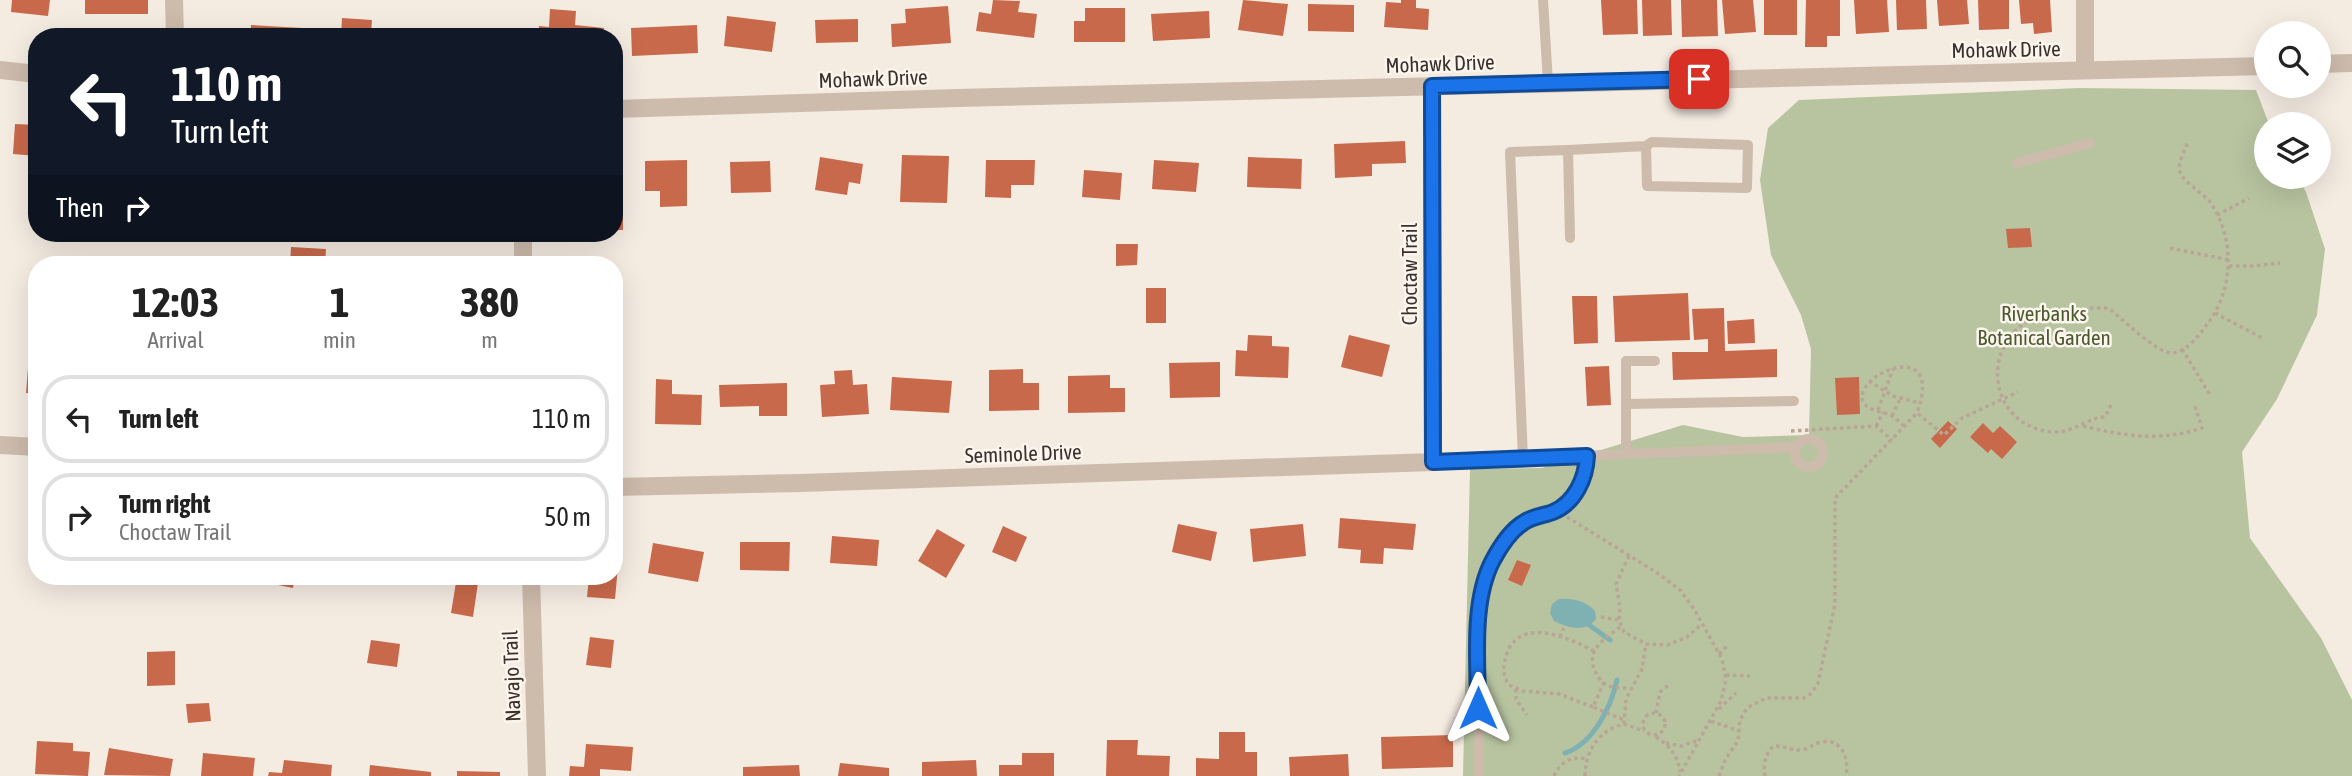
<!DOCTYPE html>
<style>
body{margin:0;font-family:"Asap Condensed",sans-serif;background:#f2f2f2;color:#222;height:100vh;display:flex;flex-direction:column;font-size:26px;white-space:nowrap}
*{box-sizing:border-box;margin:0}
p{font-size:23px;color:#767676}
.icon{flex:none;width:38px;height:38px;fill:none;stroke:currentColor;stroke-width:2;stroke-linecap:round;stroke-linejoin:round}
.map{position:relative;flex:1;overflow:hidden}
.panel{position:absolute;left:28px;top:256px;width:595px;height:329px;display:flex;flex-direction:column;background:#fff;border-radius:28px;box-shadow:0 7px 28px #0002}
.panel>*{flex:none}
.banner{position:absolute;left:28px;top:28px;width:595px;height:214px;border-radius:28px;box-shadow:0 7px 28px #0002;background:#111827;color:#fff;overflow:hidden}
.fabs{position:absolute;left:2254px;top:21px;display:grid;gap:14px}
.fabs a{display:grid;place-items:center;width:77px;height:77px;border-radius:50%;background:#fff;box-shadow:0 7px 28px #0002;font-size:35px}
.pin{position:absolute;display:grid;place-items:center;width:60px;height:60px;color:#fff;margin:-30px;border-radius:14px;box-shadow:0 4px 10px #0006}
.me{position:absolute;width:77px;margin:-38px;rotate:0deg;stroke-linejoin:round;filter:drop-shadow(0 0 5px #0008)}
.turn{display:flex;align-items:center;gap:24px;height:147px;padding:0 28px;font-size:32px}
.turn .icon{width:91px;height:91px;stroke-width:2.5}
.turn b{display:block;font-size:49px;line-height:60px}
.then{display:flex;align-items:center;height:66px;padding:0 28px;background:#0003;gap:14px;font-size:26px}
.eta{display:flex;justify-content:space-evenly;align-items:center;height:119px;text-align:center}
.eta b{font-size:42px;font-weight:700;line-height:49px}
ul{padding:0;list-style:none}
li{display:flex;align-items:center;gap:21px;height:88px;margin:0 14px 10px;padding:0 14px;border:4px solid #e0e0e0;border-radius:28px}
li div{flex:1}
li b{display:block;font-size:26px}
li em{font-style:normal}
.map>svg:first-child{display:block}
.green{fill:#b8c4a0}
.water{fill:#7fb0b2}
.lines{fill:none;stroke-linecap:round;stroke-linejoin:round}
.stream{stroke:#7fb0b2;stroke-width:5}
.building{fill:#c8694b}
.path{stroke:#b9a596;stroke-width:3.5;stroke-dasharray:3.5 3.5;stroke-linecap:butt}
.service{stroke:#cdbbac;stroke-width:10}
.minor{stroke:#cdbbac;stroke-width:18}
.tertiary{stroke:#cdbbac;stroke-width:18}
.route-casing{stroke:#114b97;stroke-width:18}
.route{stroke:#1a73e8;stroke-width:12}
.labels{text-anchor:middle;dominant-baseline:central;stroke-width:5;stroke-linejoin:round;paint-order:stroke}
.street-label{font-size:21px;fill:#3b302b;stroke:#fbf5ee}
.park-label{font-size:21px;fill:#4a5a2e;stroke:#fbf5ee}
</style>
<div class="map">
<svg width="2352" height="776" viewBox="0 0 2352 776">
<rect width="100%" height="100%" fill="#f4ebe1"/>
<!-- green -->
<polygon class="green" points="2079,88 2256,90 2269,124 2266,124 2266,177 2297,177 2306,192 2325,249 2317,315 2277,399 2242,452 2250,538 2321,638 2352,700 2352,776 1463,776 1470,469 1542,468 1683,425 1743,437 1809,435 1811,349 1801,315 1771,255 1760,180 1768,128 1799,100"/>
<!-- water -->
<path class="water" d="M 1559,599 C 1574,598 1585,601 1595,611 L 1596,619 C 1585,633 1568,628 1554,621 L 1550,613 L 1552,604 Z"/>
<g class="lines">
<!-- stream -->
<g class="stream">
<polyline points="1589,625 1610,640"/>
<path d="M 1565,753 C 1593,744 1611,707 1617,680"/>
</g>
</g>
<!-- building -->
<g class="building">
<polygon points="12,0 50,0 48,16 11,12"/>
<rect x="85" y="0" width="63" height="14"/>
<polygon points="993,0 1020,1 1018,12 1037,14 1034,38 976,31 979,12 991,14"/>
<polygon points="1243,0 1288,4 1283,36 1238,30"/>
<polygon points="1401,0 1416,0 1416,8 1429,9 1428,30 1384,27 1386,2 1401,3"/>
<polygon points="1601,0 1637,0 1638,34 1603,35"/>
<polygon points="1642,0 1671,0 1672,35 1643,36"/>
<polygon points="1681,0 1717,0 1718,36 1682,37"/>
<polygon points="1722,0 1753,0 1756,32 1725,34"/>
<rect x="1764" y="0" width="33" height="35"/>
<polygon points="1806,0 1840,0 1840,36 1827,36 1827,47 1805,47"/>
<polygon points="1854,0 1887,0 1889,32 1856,34"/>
<polygon points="1896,0 1926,0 1927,29 1897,30"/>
<polygon points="1937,0 1967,0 1969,24 1939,26"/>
<polygon points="1978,0 2009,0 2009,29 1979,30"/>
<polygon points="2019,0 2050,0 2052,32 2034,34 2033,23 2021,24"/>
<polygon points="1308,4 1354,5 1354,32 1308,31"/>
<polygon points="948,6 951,43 892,47 891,24 906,23 905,9"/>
<polygon points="1085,8 1125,8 1125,42 1074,42 1074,21 1085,21"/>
<polygon points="550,9 576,11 575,25 604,28 603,37 538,37 539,26 549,27"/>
<polygon points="1209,11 1210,38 1153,41 1151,14"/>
<polygon points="727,16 776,22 772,52 724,46"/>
<polygon points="342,18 372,20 371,33 391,34 391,37 341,37"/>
<polygon points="858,19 858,42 816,43 815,20"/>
<polygon points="251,25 302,28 302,37 250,37"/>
<polygon points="697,25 698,53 632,56 631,28"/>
<polygon points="15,124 37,125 37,156 13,154"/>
<polygon points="1405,141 1406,163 1372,164 1372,176 1335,178 1334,144"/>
<polygon points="902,155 949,156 947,203 900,202"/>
<polygon points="820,157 863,164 860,184 849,182 847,195 815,190"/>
<polygon points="1248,157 1302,159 1301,189 1247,187"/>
<polygon points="687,160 687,206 660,207 660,191 645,191 645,161"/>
<polygon points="986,160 1035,160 1034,185 1011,185 1011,198 985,197"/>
<polygon points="1154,160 1199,163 1196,192 1152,189"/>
<polygon points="770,161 771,192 731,193 730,162"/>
<polygon points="1084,170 1122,173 1120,200 1082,197"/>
<rect x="614" y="188" width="9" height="42"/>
<polygon points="2030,228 2032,247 2008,248 2006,229"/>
<polygon points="1116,244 1138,244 1137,265 1116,266"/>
<polygon points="291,247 326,249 325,264 290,264"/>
<rect x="1146" y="288" width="20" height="35"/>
<polygon points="1688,293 1690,340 1615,342 1613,296"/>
<polygon points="1572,296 1597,296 1598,343 1574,344"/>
<polygon points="1724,308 1725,351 1777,349 1777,377 1673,380 1672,352 1708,352 1708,339 1694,340 1692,309"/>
<polygon points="1754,319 1755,343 1728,344 1727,321"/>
<polygon points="1248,335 1272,336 1272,346 1289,347 1288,378 1235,376 1236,350 1247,351"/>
<polygon points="1349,335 1390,345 1382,377 1341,367"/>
<polygon points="29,355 37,355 37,394 26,393"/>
<polygon points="1220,362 1220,397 1170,398 1169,363"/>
<polygon points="1609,366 1611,405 1587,406 1585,367"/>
<polygon points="1023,369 1023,383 1039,383 1039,410 989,411 989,370"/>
<polygon points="852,370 853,385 867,384 869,414 822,417 820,385 835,384 834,371"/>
<polygon points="1110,375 1110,388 1125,388 1125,412 1068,413 1068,376"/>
<polygon points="892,377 952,381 949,413 890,410"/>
<polygon points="1859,377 1860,414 1837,415 1835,378"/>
<polygon points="656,379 672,380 672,394 702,395 701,425 655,424"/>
<polygon points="787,383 787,416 759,416 759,406 720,407 719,385"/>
<polygon points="1948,421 1957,429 1940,448 1931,439"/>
<polygon points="1983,423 1993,433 2000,426 2017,442 2002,459 1991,449 1988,453 1970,437"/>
<polygon points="1340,518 1416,524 1413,550 1384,548 1383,564 1360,563 1361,550 1338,548"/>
<polygon points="1178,524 1217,532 1211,561 1172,552"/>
<polygon points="1303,524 1306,556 1253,562 1250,529"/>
<polygon points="1003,526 1027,537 1016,562 992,552"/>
<polygon points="937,529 965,545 946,578 918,561"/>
<polygon points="832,536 879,540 877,566 830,563"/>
<polygon points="740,542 790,542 789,571 740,570"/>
<polygon points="653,543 704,552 698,582 648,573"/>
<polygon points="614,545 620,545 615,599 587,597 589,576 614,576"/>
<polygon points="1517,560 1531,565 1522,586 1508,580"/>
<polygon points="264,576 295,576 293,588 263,582"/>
<polygon points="457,576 479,576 473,617 451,613"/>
<polygon points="590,637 614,640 611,668 586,665"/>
<polygon points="371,640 400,644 397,667 367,663"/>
<polygon points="175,651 175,685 147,686 147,652"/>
<polygon points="209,703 211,721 188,723 186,704"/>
<polygon points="1219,732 1245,732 1245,752 1257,752 1257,776 1196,776 1196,758 1219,759"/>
<polygon points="1453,735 1453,767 1382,769 1381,737"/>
<polygon points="1107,740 1138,740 1137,755 1170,756 1169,776 1106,776"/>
<polygon points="37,741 73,743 73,751 90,752 88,776 35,774"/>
<polygon points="586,744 633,747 631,771 600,769 600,776 569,776 570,766 584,767"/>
<polygon points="109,748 173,759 170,776 104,775"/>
<polygon points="203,753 255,758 253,776 201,776"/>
<polygon points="1022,753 1054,753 1054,776 999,776 999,765 1022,765"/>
<polygon points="1348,754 1349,776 1290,776 1289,757"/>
<polygon points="284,760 332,765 331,776 268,776 269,772 282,773"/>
<polygon points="976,760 977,776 922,776 922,762"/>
<polygon points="840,763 889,768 889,776 838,776"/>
<polygon points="370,765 431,772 431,776 369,776"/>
<polygon points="799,765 800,776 743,776 743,767"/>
<polygon points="457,771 500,772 500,776 457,776"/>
</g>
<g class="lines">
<!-- path -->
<g class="path">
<polyline points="2217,215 2249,198"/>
<polyline points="2170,248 2229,260"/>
<polyline points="2229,266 2254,266 2280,263"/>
<path d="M 2090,308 L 2106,308 L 2111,310 C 2123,320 2157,353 2172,353 C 2187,352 2200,334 2208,323 C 2234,289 2235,237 2210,202 C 2202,192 2185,184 2180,172 C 2177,164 2185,150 2188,142"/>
<polyline points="2215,313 2264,339"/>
<path d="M 2034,322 L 2029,320 C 1978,351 1991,427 2053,432 C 2075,433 2087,417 2105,417 L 2111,405"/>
<polyline points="2182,349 2210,395"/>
<polyline points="1869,381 1893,396 1920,403"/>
<polyline points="1878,410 1893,369"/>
<polyline points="1892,416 1900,399"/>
<polyline points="1876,426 1883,412"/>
<path d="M 1904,426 C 1900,423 1896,418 1892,416 C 1883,411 1868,411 1863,402 C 1851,375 1946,334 1917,413"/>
<path d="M 2083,426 C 2124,436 2161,442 2202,428 L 2194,403"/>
<polyline points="1791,431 1876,426 1892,440"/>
<polyline points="1567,517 1659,574 1680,590 1694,609 1722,659 1726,679 1721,701 1679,776"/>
<polyline points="1629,556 1616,584 1620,607 1619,620 1624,632 1646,644 1668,645 1687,637 1702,624"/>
<polyline points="1601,617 1619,620"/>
<path d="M 1620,627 C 1612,633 1600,641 1595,650 C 1588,661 1596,679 1607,685 C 1613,688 1622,688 1629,688"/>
<polyline points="1560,637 1564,628"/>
<polyline points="1719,654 1727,646"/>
<polyline points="1726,675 1750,676"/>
<polyline points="1604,682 1593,707 1624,720"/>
<polyline points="1516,689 1516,699 1527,715"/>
<path d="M 1593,707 L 1559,694 L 1523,691 L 1509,685 C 1502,675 1503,665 1507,653 C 1521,616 1569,638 1594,651"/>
<polyline points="1719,709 1736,693"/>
<circle cx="1654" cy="724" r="11"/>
<polyline points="1656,713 1660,692 1671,683"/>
<polyline points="1711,721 1739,731"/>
<polyline points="1624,724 1626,699 1642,669 1646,644"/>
<path d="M 1656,737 C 1669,745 1678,755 1680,772"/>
<polyline points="1666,743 1681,746 1699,740"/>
<path d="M 1554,776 C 1560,762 1572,755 1587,759"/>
<path d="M 1585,776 C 1585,751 1599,730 1624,724 L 1644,731"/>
<polyline points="1719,776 1726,758 1738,741 1740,720 1747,708 1766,698 1804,698 1812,693 1818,683 1835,604 1835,498 1917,413 1944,435 1962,418 2018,392"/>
<path d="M 1765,776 C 1763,765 1765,753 1774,746 C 1783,745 1791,751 1801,750 C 1809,749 1814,743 1822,742 C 1843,738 1849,760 1846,776"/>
</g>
<!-- service -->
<g class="service">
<polyline points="1543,0 1548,83"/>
<polyline points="1568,150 1646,146 1647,186 1747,188 1748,145 1652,142 1646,146"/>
<polyline points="2017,163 2090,143"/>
<polyline points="1626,404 1794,401"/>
<circle cx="1809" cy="453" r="14"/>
<polyline points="1626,454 1626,361 1655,361"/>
<polyline points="1523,459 1510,152 1568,150 1570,238"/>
<polyline points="1433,462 1796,447"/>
<polyline points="1479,776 1478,663 1480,598 1484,579 1503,544 1522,523 1557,510 1570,499 1585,478 1587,456"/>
</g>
<!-- minor -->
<g class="minor">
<polyline points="174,0 175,37"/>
<polyline points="2319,64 2352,63"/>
<polyline points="0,70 37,74"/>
<polyline points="614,109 957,98 2266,66"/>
<polyline points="523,233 523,264"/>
<polyline points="0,445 37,447"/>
<polyline points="614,487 801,483 1433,462 1432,86"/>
<polyline points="531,576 537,776"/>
</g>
<!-- tertiary -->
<polyline class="tertiary" points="2085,0 2085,70"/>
</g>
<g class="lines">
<!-- route casing -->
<g class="route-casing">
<path id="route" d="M 1478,708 C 1478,663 1471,601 1493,560 C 1500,547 1510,531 1523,523 C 1532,516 1543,516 1553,512 C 1575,503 1586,478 1587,456 L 1433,462 L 1432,86 L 1699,79"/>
</g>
<!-- route -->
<use href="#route" class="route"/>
</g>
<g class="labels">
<!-- street labels -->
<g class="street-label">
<text transform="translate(2006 49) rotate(-1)">Mohawk Drive</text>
<text transform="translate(1440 63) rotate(-2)">Mohawk Drive</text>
<text transform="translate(873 78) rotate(-2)">Mohawk Drive</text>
<text transform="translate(1409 274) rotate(-90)">Choctaw Trail</text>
<text transform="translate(1023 453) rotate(-2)">Seminole Drive</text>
<text transform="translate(511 676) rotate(-92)">Navajo Trail</text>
</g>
<!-- park labels -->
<g class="park-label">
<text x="2044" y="313">Riverbanks<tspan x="2044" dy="24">Botanical Garden</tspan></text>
</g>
</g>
</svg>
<div class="fabs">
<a><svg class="icon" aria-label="search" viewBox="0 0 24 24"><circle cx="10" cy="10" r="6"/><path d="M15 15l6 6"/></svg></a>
<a><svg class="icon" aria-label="layers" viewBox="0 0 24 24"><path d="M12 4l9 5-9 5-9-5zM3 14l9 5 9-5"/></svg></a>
</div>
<div class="pin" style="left:1699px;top:79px;background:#d93025"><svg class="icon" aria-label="arrive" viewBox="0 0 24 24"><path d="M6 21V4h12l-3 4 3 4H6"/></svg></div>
<svg class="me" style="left:1478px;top:708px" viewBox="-20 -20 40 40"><path d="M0-17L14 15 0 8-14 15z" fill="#1a73e8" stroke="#fff" stroke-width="4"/></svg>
<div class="banner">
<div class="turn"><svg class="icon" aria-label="left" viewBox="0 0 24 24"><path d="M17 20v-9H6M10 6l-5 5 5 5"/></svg><div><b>110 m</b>Turn left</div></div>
<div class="then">Then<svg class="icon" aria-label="right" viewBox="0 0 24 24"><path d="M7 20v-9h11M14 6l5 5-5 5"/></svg></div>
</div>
<section class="panel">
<div class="eta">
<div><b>12:03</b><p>Arrival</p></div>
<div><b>1</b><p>min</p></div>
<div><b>380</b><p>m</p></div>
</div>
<ul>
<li><svg class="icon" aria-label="left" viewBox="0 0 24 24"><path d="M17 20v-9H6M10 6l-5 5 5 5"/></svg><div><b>Turn left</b></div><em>110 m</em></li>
<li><svg class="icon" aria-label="right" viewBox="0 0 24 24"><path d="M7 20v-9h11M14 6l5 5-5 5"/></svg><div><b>Turn right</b><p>Choctaw Trail</p></div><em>50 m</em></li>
</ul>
</section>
</div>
